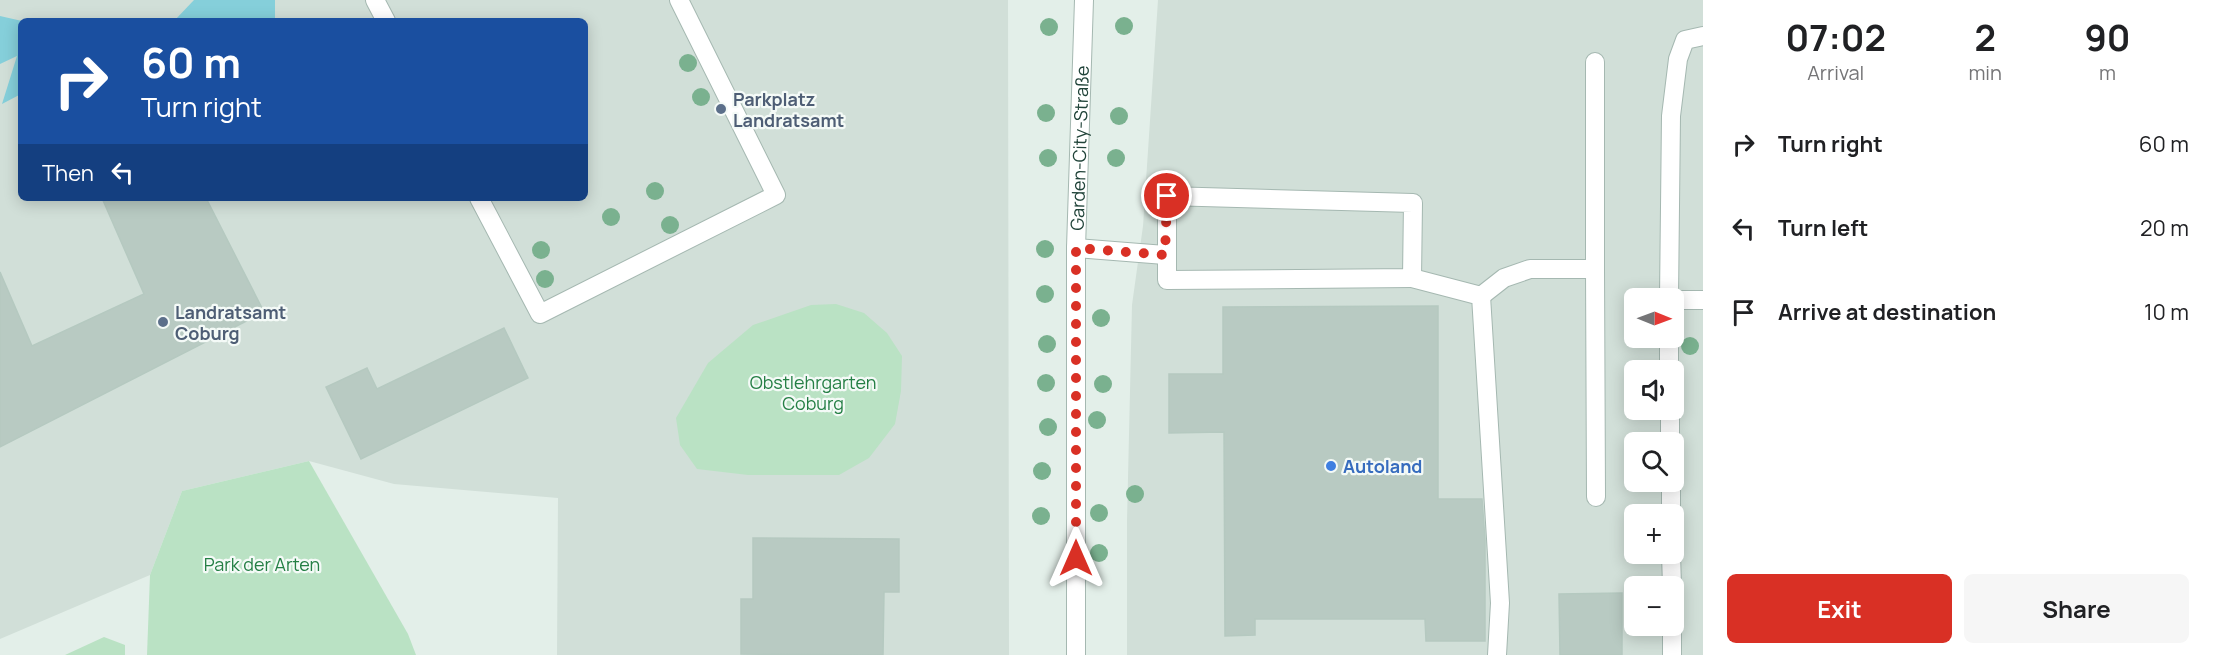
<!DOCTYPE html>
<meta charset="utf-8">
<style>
body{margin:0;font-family:Manrope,sans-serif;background:#f6f6f6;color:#202124;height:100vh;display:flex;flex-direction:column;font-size:22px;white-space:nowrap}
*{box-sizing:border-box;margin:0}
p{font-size:20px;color:#757577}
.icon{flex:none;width:33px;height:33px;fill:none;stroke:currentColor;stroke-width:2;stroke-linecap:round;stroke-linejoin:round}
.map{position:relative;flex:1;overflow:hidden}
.details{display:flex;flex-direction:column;background:#fff;width:510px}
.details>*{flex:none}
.hud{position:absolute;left:18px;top:18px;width:570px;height:183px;border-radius:9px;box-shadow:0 3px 15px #0003;background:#1a4fa0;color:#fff;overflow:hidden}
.needle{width:39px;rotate:91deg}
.buttons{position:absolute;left:1624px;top:288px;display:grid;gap:12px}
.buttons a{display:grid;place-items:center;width:60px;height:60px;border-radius:9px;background:#fff;box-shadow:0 3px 15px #0003;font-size:30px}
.pin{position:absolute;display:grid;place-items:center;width:51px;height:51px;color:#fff;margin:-26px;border:3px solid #fff;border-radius:50%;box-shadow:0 2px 6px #0007}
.me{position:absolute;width:66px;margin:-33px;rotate:0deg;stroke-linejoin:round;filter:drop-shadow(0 0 4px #0008)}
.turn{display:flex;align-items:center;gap:21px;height:126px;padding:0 24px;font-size:27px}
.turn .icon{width:78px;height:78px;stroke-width:2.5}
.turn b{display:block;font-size:42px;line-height:51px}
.then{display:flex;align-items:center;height:57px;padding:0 24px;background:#0003;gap:12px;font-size:22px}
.eta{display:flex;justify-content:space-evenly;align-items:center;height:102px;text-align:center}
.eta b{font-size:36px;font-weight:700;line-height:42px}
.primary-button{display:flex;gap:12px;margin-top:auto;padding:12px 24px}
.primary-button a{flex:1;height:69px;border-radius:9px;background:#d93025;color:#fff;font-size:24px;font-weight:700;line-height:69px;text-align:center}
.primary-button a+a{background:#f6f6f6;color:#202124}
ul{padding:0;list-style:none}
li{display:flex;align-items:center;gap:18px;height:84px;padding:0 24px}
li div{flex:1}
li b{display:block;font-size:22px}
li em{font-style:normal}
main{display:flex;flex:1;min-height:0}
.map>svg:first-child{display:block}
.built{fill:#d1dfd8;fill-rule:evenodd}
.green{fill:#bae2c4}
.water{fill:#85cfda}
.building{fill:#b8cac2;stroke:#b5c9c0;stroke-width:1.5}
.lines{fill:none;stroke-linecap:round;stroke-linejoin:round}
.service-casing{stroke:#a5b8b1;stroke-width:20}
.minor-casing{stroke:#a5b8b1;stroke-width:20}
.service{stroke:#fff;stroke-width:18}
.minor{stroke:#fff;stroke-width:18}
.tree{fill:#7ab18f}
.route{stroke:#d93025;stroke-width:10;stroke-dasharray:0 18}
.service-dot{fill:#5c6f8a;stroke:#f4faf7;stroke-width:2}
.shop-dot{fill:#3f7fe0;stroke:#f4faf7;stroke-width:2}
.labels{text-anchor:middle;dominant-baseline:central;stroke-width:4.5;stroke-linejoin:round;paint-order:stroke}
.service-label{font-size:18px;font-weight:bold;fill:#4e5e75;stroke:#f4faf7;text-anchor:start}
.street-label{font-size:18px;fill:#204339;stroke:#f4faf7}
.park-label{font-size:18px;fill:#257f45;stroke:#f4faf7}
.shop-label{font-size:18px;font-weight:bold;fill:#366cbe;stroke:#f4faf7;text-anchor:start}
</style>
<main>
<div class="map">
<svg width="1703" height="655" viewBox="0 0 1703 655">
<rect width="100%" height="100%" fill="#e3efe9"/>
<!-- built -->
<g class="built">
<path d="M 0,0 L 1008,0 L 1009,655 L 557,655 L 558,498 L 394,484 L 309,461 L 182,491 L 150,575 L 0,639 ZM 21,21 L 585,21 L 585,198 L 21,198 Z"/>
<path d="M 1158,0 L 1703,0 L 1703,655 L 1127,655 L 1127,521 L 1132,305 L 1143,226 ZM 1635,298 L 1674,298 L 1674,338 L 1635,338 ZM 1635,370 L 1674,370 L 1674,410 L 1635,410 ZM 1635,442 L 1674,442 L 1674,482 L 1635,482 ZM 1635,514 L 1674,514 L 1674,554 L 1635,554 ZM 1635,586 L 1674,586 L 1674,626 L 1635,626 Z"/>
</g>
<!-- green -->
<g class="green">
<polygon points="836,304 864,313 887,333 902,356 901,391 895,424 869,458 839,475 748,475 697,469 680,445 676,418 708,363 753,325 811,305"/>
<polygon points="309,461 408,634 416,655 147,655 150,575 182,491"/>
<polygon points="104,637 125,645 125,655 65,655"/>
</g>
<!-- water -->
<g class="water">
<polygon points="194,0 275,0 275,21 174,21"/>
<polygon points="0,16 22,21 21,94 2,104 17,56 0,64"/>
</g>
<!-- building -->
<g class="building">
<polygon points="102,198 206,198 264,312 0,447 0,272 32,346 144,294"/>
<polygon points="1438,306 1438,499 1482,499 1485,540 1485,641 1426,641 1425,619 1255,619 1255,635 1225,636 1224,432 1169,433 1169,374 1223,374 1223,307"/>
<polygon points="504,328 528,378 361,459 326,387 367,368 377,389"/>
<polygon points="753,538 899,539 899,592 884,592 883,655 741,654 741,599 753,599"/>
<polygon points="1622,593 1622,655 1560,655 1559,594"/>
</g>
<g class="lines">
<!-- service casing -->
<g class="service-casing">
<g id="service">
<polyline points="375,0 386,21"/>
<polygon points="1167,196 1413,203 1412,278 1167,280"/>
<polyline points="479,198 540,314 776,195 679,0"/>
<polyline points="1076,248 1165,255"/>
<polyline points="1595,269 1596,497"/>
<polyline points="1412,278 1481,296 1500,603 1497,655"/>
<polyline points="1481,296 1504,278 1530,269 1595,269 1595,62"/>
<polyline points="1669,298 1671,116 1678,59 1685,40 1703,36"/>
<polyline points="1674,300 1703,300"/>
<polyline points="1669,338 1669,370"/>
<polyline points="1670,410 1670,442"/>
<polyline points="1671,482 1671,514"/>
<polyline points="1671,554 1672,586"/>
<polyline points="1672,626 1672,655"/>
</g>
</g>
<!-- minor casing -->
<g class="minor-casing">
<g id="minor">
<path id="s1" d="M 1076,655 L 1076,248 L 1084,0"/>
</g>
</g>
<!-- service -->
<use href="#service" class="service"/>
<!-- minor -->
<use href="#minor" class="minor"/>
</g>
<!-- trees -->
<g class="tree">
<circle cx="1124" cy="26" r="9"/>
<circle cx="1049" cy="27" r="9"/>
<circle cx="688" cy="63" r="9"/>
<circle cx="701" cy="97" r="9"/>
<circle cx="1046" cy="113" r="9"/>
<circle cx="1119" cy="116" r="9"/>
<circle cx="1048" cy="158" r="9"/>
<circle cx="1116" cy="158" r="9"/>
<circle cx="655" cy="191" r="9"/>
<circle cx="611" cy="217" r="9"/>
<circle cx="670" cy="225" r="9"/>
<circle cx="1045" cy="249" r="9"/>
<circle cx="541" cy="250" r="9"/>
<circle cx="545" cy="279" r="9"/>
<circle cx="1045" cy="294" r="9"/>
<circle cx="1101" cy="318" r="9"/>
<circle cx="1047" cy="344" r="9"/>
<circle cx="1690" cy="346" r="9"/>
<circle cx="1046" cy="383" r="9"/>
<circle cx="1103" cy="384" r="9"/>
<circle cx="1097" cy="420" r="9"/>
<circle cx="1048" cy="427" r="9"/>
<circle cx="1042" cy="471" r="9"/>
<circle cx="1135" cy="494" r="9"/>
<circle cx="1099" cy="513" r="9"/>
<circle cx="1041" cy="516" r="9"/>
<circle cx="1099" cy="553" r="9"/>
</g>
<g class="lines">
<!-- route -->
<polyline class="route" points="1076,558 1076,248 1165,255 1167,196"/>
</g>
<!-- markers -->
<g class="service-dot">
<circle cx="721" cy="109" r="6"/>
<circle cx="163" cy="322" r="6"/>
</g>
<circle class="shop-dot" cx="1331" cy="466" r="6"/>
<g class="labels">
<!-- service labels -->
<g class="service-label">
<text x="733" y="99">Parkplatz<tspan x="733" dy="21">Landratsamt</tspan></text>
<text x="175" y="312">Landratsamt<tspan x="175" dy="21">Coburg</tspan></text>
</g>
<!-- street labels -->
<g class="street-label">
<text stroke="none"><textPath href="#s1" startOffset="507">Garden-City-Straße</textPath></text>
</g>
<!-- park labels -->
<g class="park-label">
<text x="813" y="382">Obstlehrgarten<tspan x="813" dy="21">Coburg</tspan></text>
<text x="262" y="564">Park der Arten</text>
</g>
<!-- shop labels -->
<g class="shop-label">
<text x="1343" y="466">Autoland</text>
</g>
</g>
</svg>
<div class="buttons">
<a><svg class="needle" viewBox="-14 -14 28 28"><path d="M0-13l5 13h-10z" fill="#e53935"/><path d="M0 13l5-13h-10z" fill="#757577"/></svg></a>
<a><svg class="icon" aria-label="sound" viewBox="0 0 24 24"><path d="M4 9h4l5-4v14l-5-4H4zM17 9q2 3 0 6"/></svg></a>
<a><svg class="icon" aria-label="search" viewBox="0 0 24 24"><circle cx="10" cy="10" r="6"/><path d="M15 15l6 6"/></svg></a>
<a>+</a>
<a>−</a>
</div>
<div class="pin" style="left:1167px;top:196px;background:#d93025"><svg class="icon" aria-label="arrive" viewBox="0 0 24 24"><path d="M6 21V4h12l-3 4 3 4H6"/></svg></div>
<svg class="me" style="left:1076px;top:558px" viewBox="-20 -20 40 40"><path d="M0-17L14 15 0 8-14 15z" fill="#d93025" stroke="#fff" stroke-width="4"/></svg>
<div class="hud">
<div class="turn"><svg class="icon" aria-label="right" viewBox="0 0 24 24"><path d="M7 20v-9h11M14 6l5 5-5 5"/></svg><div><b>60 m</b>Turn right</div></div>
<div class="then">Then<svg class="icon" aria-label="left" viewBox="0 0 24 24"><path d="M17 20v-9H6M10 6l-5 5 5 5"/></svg></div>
</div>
</div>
<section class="details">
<div class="eta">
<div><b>07:02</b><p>Arrival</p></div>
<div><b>2</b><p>min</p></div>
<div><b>90</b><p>m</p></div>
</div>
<ul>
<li><svg class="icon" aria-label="right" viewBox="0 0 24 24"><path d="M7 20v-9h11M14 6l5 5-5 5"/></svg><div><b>Turn right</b></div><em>60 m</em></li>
<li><svg class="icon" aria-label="left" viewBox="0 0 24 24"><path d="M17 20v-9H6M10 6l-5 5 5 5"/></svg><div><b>Turn left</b></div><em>20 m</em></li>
<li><svg class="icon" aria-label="arrive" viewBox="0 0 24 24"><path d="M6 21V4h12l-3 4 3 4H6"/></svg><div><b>Arrive at destination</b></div><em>10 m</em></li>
</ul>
<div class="primary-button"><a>Exit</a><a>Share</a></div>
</section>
</main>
